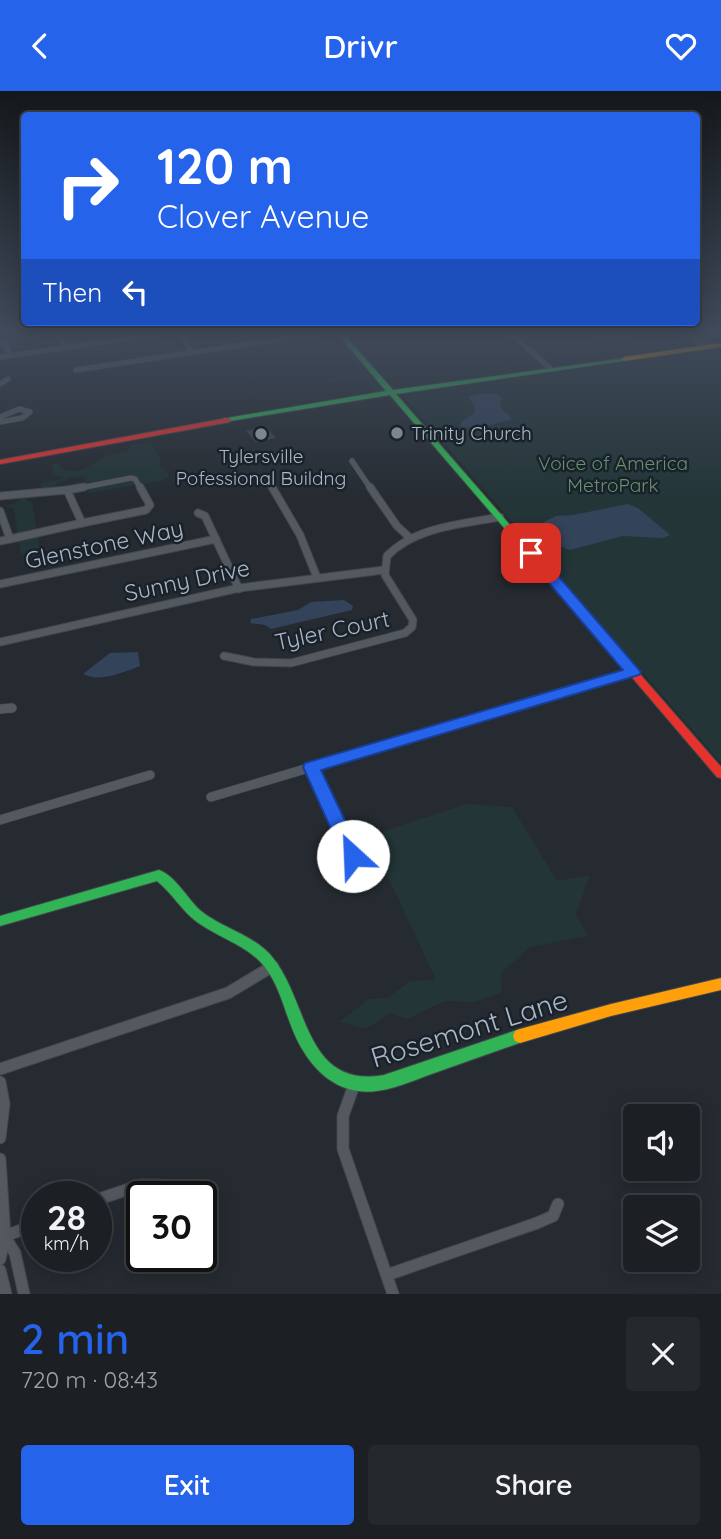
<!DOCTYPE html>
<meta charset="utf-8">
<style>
body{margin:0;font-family:Quicksand,sans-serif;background:#25282d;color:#f1f3f6;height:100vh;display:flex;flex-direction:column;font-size:26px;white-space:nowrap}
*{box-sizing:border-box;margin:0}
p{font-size:23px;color:#a0a3a7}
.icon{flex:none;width:38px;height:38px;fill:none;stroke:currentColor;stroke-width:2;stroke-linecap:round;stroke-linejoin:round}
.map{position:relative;height:1203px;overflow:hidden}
.side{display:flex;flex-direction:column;background:#1c2025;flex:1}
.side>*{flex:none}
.guide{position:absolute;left:21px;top:21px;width:679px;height:214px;border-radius:7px;box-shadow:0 4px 18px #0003,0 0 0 2px #3a3e42;background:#2563eb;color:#fff;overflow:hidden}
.tools{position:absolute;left:623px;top:1013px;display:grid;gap:14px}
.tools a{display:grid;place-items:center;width:77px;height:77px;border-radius:7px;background:#1c2025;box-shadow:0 4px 18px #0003,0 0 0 2px #3a3e42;font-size:35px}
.speed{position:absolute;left:21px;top:1090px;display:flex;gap:14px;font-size:35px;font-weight:700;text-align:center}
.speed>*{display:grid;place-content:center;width:91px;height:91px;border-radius:50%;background:#1c2025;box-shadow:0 4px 18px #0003,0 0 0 2px #3a3e42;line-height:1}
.speed small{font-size:18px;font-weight:400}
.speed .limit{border:4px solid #111;border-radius:10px;background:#fff;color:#111}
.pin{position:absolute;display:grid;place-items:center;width:60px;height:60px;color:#fff;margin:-30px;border-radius:14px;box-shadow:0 4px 10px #0006}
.me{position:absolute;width:77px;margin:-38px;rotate:335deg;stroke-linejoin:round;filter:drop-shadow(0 0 5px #0008)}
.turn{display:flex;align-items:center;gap:24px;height:147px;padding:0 21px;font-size:32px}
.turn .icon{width:91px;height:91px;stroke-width:2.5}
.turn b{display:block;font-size:49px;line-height:60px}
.then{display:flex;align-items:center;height:66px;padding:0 21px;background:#0003;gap:14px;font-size:26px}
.round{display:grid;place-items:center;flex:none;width:74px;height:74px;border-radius:7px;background:#25282d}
.head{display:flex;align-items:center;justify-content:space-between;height:119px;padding:0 21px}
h1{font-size:42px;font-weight:600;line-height:52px;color:#2563eb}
.cta{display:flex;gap:14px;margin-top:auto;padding:14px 21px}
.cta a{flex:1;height:80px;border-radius:7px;background:#2563eb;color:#fff;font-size:28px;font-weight:600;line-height:80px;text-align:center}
.cta a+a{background:#25282d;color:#f1f3f6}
header{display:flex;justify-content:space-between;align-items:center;height:91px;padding:0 21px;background:#2563eb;color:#fff;font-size:32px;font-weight:600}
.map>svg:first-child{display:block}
.green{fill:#233537}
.water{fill:#33435a}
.building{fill:#3f444a}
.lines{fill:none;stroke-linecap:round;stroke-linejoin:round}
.street-far3-casing{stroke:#42474c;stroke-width:6}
.street-far2-casing{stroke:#42474c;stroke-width:9}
.street-far1-casing{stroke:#42474c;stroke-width:10}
.street-casing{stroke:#42474c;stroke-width:13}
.fast-casing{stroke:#42474c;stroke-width:2}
.slow-casing{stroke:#42474c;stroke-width:2}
.jam-casing{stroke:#42474c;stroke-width:2}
.street-far3{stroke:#545960;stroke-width:5}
.street-far2{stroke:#545960;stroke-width:7}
.street-far1{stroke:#545960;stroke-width:9}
.street{stroke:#545960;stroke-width:11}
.fast{fill:#30b455;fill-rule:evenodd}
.slow{fill:#ff9f0a;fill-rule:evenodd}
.jam{fill:#e5322d;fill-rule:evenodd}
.route{fill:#2563eb;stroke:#184099;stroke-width:2}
.poi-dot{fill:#7d8591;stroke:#19212b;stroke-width:2.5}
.labels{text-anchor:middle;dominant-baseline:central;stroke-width:5;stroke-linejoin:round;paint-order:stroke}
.far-poi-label{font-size:19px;fill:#adb6c4;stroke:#19212b;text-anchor:start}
.far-park-label{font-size:19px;fill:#66936f;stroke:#19212b}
.street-label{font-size:23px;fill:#adb6c4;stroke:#19212b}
.near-street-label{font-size:28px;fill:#adb6c4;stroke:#19212b}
</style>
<header><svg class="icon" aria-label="back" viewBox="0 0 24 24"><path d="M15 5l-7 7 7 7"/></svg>Drivr<svg class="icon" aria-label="heart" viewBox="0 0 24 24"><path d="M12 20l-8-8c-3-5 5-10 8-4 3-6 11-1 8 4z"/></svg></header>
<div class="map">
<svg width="721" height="1203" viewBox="0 0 721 1203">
<rect width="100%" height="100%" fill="#252b31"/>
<!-- green -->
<g class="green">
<polygon points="346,249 391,301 363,305 375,300 366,287 331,292 325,290 327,287 362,281 349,267 350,264 340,250"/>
<polygon points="721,258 721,672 405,307 412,302"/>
<path d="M 151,352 L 161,369 L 159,375 L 169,384 L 161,390 L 89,402 L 84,385 L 69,387 L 42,400 L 41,392 L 62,388 L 60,385 L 53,385 L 52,373 L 60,373 L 61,378 C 84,385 88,374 105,366 C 112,363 121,362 128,361 L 131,354 Z"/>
<polygon points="22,406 27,406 28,411 32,410 40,460 21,464 14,418 2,414 14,413"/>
<polygon points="466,713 512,716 557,790 590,784 576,823 588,845 530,856 501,882 502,901 475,911 445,910 407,928 390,922 366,938 339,931 369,908 388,907 410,890 436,889 369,745"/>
</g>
<!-- water -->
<g class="water">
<polygon points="497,303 503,307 500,310 501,318 513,328 479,337 461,336 461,331 474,322 475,315 468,306 479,303"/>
<path d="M 628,413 L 638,417 L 670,444 L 663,447 L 623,445 L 570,459 C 557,456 548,443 544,431 L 556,425 L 573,424 Z"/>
<polygon points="344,509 353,515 352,519 271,538 265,534 250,532 251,528 298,519 311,511"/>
<path d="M 138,561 L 140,575 C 124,581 100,592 83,583 L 110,562 Z"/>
</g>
<!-- building -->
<polygon class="building" points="266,336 276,347 256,351 246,340"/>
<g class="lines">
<!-- street-far3 casing -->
<g class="street-far3-casing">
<g id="street-far3">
<polyline points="58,241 65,257"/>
<polyline points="180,241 192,262"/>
<polyline points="509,241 551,278"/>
<polyline points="683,241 705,256"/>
<polyline points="602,246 641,241"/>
<polyline points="0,251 6,254 10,265"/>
<polyline points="0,266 173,241"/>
<polyline points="76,279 327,241"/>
<polyline points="0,293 8,288"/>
<polyline points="0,326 19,318 30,321 22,327 0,331"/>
<polyline points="352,370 371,398"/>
<polyline points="269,391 273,398"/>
<polyline points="75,398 131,387 135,388 141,398"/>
</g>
</g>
<!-- street-far2 casing -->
<g class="street-far2-casing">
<g id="street-far2">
<polyline points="272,396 300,444 316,484"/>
<polyline points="370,396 397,435 410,447"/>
<polyline points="67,399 84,396"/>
<polyline points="0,405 67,399 82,432 10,448"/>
<polyline points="0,420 10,448 0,450"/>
<polyline points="198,422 205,425 239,498"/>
<polyline points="82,432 146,419 150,414 140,396"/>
<polyline points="0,493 216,448"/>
<polyline points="0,551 239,497 384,479"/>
<path d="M 224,565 L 254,571 L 291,572 L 405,542 L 412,536 L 413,529 L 385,484 L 387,465 C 415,436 462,433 500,426"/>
<polyline points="569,600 633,581"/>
</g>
</g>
<!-- street-far1 casing -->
<g class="street-far1-casing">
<g id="street-far1">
<polyline points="0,618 12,617"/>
<polyline points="311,676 353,765"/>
<polyline points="211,706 574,598"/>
<polyline points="0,729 150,684"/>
</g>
</g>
<!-- street casing -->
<g class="street-casing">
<g id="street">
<polyline points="0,978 228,902 273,875"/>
<polyline points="0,991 4,1013 0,1047"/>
<polyline points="354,994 343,1025 343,1058 393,1203"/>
<polyline points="0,1068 5,1146 0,1168"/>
<polyline points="96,1109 141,1094 159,1094"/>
<polyline points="5,1146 15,1162 24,1203"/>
<polyline points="0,1147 37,1133"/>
<polyline points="0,1179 6,1203"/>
<polyline points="387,1184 537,1132 553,1125 558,1113"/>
</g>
</g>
<!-- fast casing -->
<g class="fast-casing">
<g id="fast">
<polygon points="336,241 342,241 393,299 626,267 627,268 624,270 396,303 591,527 593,529 591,531 585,531 390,304 224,331 224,327 227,327 386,300"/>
<path d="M 159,779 C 177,786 187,808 201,820 C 223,838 255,844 273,867 C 309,911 304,998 384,984 L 520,938 L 525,940 L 527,945 L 525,950 C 497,960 468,970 440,980 C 415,988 386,1004 358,1000 C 335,997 316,981 304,961 C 286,934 284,900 264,875 C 247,854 219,847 197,831 C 182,820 172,802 157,790 L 0,835 L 0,825 Z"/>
</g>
</g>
<!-- slow casing -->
<g class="slow-casing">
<g id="slow">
<polygon points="721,252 721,256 624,270 621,268 624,266"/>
<polygon points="721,887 721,899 611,925 520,952 515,950 513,945 515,940 520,938 611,913"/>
</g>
</g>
<!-- jam casing -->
<g class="jam-casing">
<g id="jam">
<polygon points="227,327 230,327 230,331 0,373 0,369"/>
<polygon points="588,526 591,527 721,676 721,687 717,686 585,531 583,529 585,527"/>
</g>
</g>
<!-- street-far3 -->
<use href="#street-far3" class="street-far3"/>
<!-- street-far2 -->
<use href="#street-far2" class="street-far2"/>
<!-- street-far1 -->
<use href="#street-far1" class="street-far1"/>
<!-- street -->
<use href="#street" class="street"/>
<!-- fast -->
<use href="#fast" class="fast"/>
<!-- slow -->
<use href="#slow" class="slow"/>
<!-- jam -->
<use href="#jam" class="jam"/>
</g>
<!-- sky -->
<linearGradient id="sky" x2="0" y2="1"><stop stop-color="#14181b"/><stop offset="0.59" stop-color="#404a5a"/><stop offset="1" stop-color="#404a5a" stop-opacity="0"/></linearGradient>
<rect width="721" height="409" fill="url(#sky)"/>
<!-- route -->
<polygon class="route" points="531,458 536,459 641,581 639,584 321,679 362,765 359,771 353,773 346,771 303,676 305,672 623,579 526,465 524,462"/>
<!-- markers -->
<g class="poi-dot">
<circle cx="397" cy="342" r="7"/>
<circle cx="261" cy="343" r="7"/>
</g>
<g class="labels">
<!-- far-poi labels -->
<g class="far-poi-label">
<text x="411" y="342">Trinity Church</text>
<text x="261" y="365" text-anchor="middle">Tylersville<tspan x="261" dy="22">Pofessional Buildng</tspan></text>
</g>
<!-- far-park labels -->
<g class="far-park-label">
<text x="613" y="372">Voice of America<tspan x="613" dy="22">MetroPark</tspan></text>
</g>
<!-- street labels -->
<g class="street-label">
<text transform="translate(104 453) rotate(-12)">Glenstone Way</text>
<text transform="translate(187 489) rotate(-12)">Sunny Drive</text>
<text transform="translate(332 539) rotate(-12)">Tyler Court</text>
</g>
<!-- near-street labels -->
<g class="near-street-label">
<text transform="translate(469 937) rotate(-17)">Rosemont Lane</text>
</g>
</g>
</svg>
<div class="tools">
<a><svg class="icon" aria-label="sound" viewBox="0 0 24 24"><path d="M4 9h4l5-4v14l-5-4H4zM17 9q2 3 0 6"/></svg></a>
<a><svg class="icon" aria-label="layers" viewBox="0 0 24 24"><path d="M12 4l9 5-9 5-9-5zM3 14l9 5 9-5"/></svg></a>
</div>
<div class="speed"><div>28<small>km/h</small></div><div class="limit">30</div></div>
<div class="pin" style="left:531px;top:462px;background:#d93025"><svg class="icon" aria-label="arrive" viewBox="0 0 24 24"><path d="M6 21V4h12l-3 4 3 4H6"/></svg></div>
<svg class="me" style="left:353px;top:765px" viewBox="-20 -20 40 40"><circle r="19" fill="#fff"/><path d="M0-13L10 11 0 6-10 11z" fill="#2563eb"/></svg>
<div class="guide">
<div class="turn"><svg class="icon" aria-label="right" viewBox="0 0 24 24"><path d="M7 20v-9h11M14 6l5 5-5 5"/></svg><div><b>120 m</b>Clover Avenue</div></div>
<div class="then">Then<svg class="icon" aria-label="left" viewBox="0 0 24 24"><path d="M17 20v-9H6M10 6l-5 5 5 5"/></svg></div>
</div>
</div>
<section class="side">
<div class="head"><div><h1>2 min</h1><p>720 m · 08:43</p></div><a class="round"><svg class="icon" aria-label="close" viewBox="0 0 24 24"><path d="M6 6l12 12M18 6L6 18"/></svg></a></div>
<div class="cta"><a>Exit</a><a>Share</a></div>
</section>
